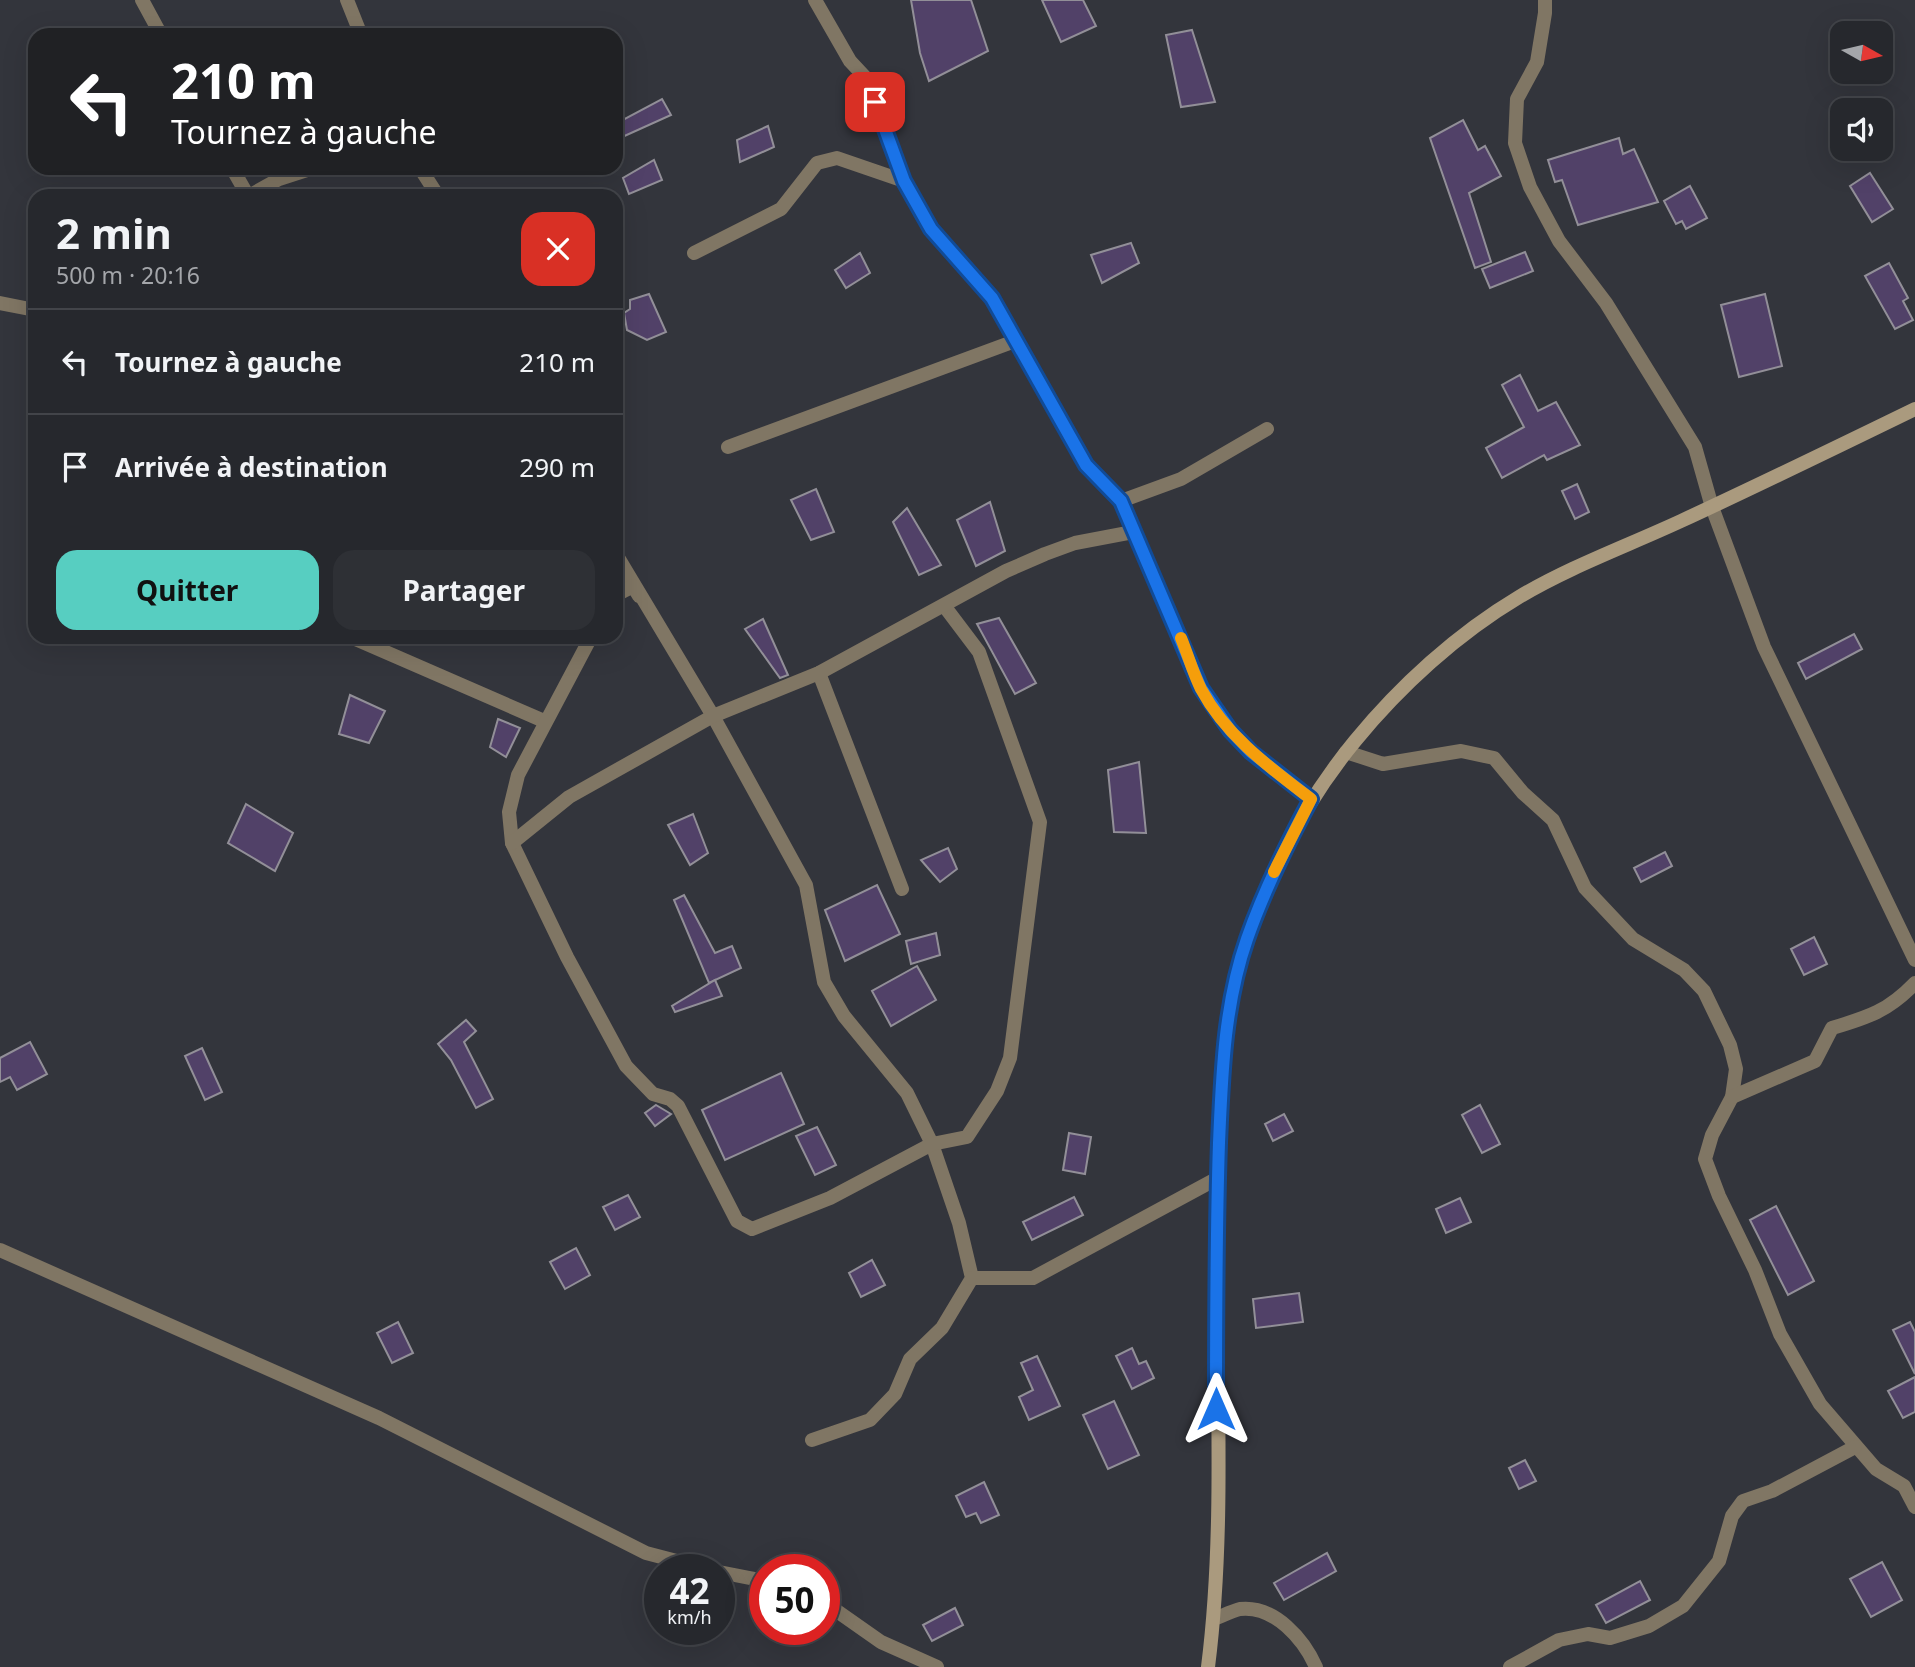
<!DOCTYPE html>
<html lang="fr">
<meta charset="utf-8">
<style>
body{margin:0;font-family:"Noto Sans",sans-serif;background:#2e3035;color:#f1f3f6;height:100vh;display:flex;flex-direction:column;font-size:26px;white-space:nowrap}
*{box-sizing:border-box;margin:0}
p{font-size:23px;color:#a4a6aa}
.icon{flex:none;width:38px;height:38px;fill:none;stroke:currentColor;stroke-width:2;stroke-linecap:round;stroke-linejoin:round}
.map{position:relative;flex:1;overflow:hidden}
.panel{position:absolute;left:28px;top:189px;width:595px;height:455px;display:flex;flex-direction:column;background:#26282d;border-radius:21px;box-shadow:0 7px 28px #0002,0 0 0 2px #424449}
.panel>*{flex:none}
.hud{position:absolute;left:28px;top:28px;width:595px;height:147px;border-radius:21px;box-shadow:0 7px 28px #0002,0 0 0 2px #424449;background:#202124;color:#fff;overflow:hidden}
.needle{width:46px;rotate:98deg}
.buttons{position:absolute;left:1830px;top:21px;display:grid;gap:14px}
.buttons a{display:grid;place-items:center;width:63px;height:63px;border-radius:14px;background:#26282d;box-shadow:0 7px 28px #0002,0 0 0 2px #424449;font-size:35px}
.speed{position:absolute;left:644px;top:1554px;display:flex;gap:14px;font-size:35px;font-weight:700;text-align:center}
.speed>*{display:grid;place-content:center;width:91px;height:91px;border-radius:50%;background:#26282d;box-shadow:0 7px 28px #0002,0 0 0 2px #424449;line-height:1}
.speed small{font-size:18px;font-weight:400}
.speed .limit{border:10px solid #d22;background:#fff;color:#111}
.pin{position:absolute;display:grid;place-items:center;width:60px;height:60px;color:#fff;margin:-30px;border-radius:14px;box-shadow:0 4px 10px #0006}
.me{position:absolute;width:77px;margin:-38px;rotate:0deg;stroke-linejoin:round;filter:drop-shadow(0 0 5px #0008)}
.turn{display:flex;align-items:center;gap:24px;height:147px;padding:0 28px;font-size:32px}
.turn .icon{width:91px;height:91px;stroke-width:2.5}
.turn b{display:block;font-size:49px;line-height:60px}
.round{display:grid;place-items:center;flex:none;width:74px;height:74px;border-radius:21px;background:#2e3035}
.overview{display:flex;align-items:center;justify-content:space-between;height:119px;padding:0 28px}
h1{font-size:42px;font-weight:700;line-height:52px}
.button{display:flex;gap:14px;margin-top:auto;padding:14px 28px}
.button a{flex:1;height:80px;border-radius:21px;background:#57cec1;color:#111;font-size:28px;font-weight:700;line-height:80px;text-align:center}
.button a+a{background:#2e3035;color:#f1f3f6}
ul{padding:0;list-style:none}
li{display:flex;align-items:center;gap:21px;height:105px;padding:0 28px;border-top:2px solid #424449}
li div{flex:1}
li b{display:block;font-size:26px}
li em{font-style:normal}
.map>svg:first-child{display:block}
.building{fill:#514168;stroke:#928f98;stroke-width:2}
.lines{fill:none;stroke-linecap:round;stroke-linejoin:round}
.minor{stroke:#807664;stroke-width:14}
.secondary{stroke:#aa9a7e;stroke-width:14}
.route-casing{stroke:#114b97;stroke-width:18}
.route{stroke:#1a73e8;stroke-width:12}
.slow{stroke:#f59e0b;stroke-width:12}
</style>
<div class="map">
<svg width="1915" height="1667" viewBox="0 0 1915 1667">
<rect width="100%" height="100%" fill="#33353c"/>
<!-- building -->
<g class="building">
<polygon points="911,0 971,0 988,51 929,81 920,53"/>
<polygon points="1042,0 1083,0 1096,26 1061,42"/>
<polygon points="1192,30 1215,102 1181,107 1166,35"/>
<polygon points="662,99 671,115 620,138 617,123"/>
<polygon points="1463,120 1478,150 1485,146 1501,176 1469,193 1491,262 1475,268 1430,138"/>
<polygon points="768,126 774,147 740,162 737,140"/>
<polygon points="1619,138 1623,154 1634,149 1658,202 1578,225 1562,180 1555,182 1548,160"/>
<polygon points="654,160 662,180 629,194 623,178"/>
<polygon points="1870,173 1893,209 1872,222 1850,186"/>
<polygon points="1690,186 1707,218 1686,229 1682,221 1676,224 1664,201"/>
<polygon points="1131,243 1139,263 1102,283 1091,255"/>
<polygon points="1525,252 1533,271 1490,288 1482,269"/>
<polygon points="860,253 870,273 846,288 835,270"/>
<polygon points="1889,263 1908,298 1903,301 1913,320 1895,329 1865,276"/>
<polygon points="649,294 666,332 647,340 627,330 624,313 630,309 630,300"/>
<polygon points="1765,294 1782,366 1739,377 1721,305"/>
<polygon points="1520,375 1538,411 1556,402 1580,445 1547,460 1544,455 1502,478 1486,448 1524,427 1502,385"/>
<polygon points="1577,484 1589,512 1575,519 1562,491"/>
<polygon points="816,489 834,532 811,540 791,500"/>
<polygon points="990,502 1005,551 976,566 957,520"/>
<polygon points="907,508 941,565 919,575 893,522"/>
<polygon points="999,618 1036,683 1015,694 977,624"/>
<polygon points="763,619 788,675 780,678 745,629"/>
<polygon points="1854,634 1862,649 1806,679 1798,663"/>
<polygon points="350,695 385,711 369,743 339,734"/>
<polygon points="498,719 520,728 506,757 490,747"/>
<polygon points="1139,762 1146,833 1114,832 1108,770"/>
<polygon points="246,804 293,833 275,871 228,843"/>
<polygon points="693,814 708,853 690,865 668,825"/>
<polygon points="948,848 957,869 940,882 921,860"/>
<polygon points="1665,852 1672,866 1641,882 1634,868"/>
<polygon points="877,885 900,934 845,961 825,910"/>
<polygon points="684,895 715,953 732,946 741,968 709,983 674,900"/>
<polygon points="936,933 940,955 911,964 906,941"/>
<polygon points="1814,937 1827,964 1804,975 1791,949"/>
<polygon points="917,966 936,1000 891,1026 872,991"/>
<polygon points="715,980 722,996 675,1012 672,1006"/>
<polygon points="466,1020 476,1031 464,1042 493,1099 476,1108 451,1060 438,1044"/>
<polygon points="30,1042 47,1074 17,1090 10,1077 0,1082 0,1058"/>
<polygon points="202,1048 222,1092 205,1100 185,1056"/>
<polygon points="781,1073 804,1124 725,1160 702,1110"/>
<polygon points="656,1105 671,1114 655,1126 645,1113"/>
<polygon points="1480,1105 1500,1144 1482,1153 1462,1115"/>
<polygon points="1284,1114 1293,1131 1273,1141 1265,1124"/>
<polygon points="817,1127 836,1165 815,1175 796,1136"/>
<polygon points="1069,1133 1091,1137 1085,1174 1063,1170"/>
<polygon points="628,1195 640,1217 615,1230 603,1207"/>
<polygon points="1074,1197 1083,1215 1032,1240 1023,1222"/>
<polygon points="1460,1198 1471,1222 1446,1233 1436,1209"/>
<polygon points="1776,1206 1814,1281 1788,1295 1750,1220"/>
<polygon points="576,1248 590,1275 565,1289 550,1262"/>
<polygon points="872,1260 885,1285 861,1297 849,1273"/>
<polygon points="1299,1293 1303,1322 1256,1328 1253,1299"/>
<polygon points="398,1322 413,1353 392,1363 377,1333"/>
<polygon points="1910,1322 1915,1332 1915,1374 1893,1330"/>
<polygon points="1132,1348 1139,1364 1146,1361 1154,1378 1132,1389 1116,1356"/>
<polygon points="1037,1356 1060,1406 1029,1420 1019,1397 1033,1390 1021,1363"/>
<polygon points="1915,1377 1915,1412 1903,1418 1888,1391"/>
<polygon points="1114,1401 1139,1455 1108,1469 1083,1415"/>
<polygon points="1525,1460 1536,1481 1519,1489 1509,1468"/>
<polygon points="984,1482 999,1515 981,1523 976,1513 966,1517 956,1496"/>
<polygon points="1327,1553 1336,1571 1284,1600 1274,1583"/>
<polygon points="1882,1562 1902,1600 1871,1617 1850,1579"/>
<polygon points="1640,1581 1650,1600 1606,1623 1596,1605"/>
<polygon points="955,1608 963,1625 932,1641 923,1625"/>
</g>
<g class="lines">
<!-- minor -->
<g class="minor">
<polyline points="142,0 161,35"/>
<polyline points="347,0 361,35"/>
<polyline points="815,0 850,61 864,76 904,181 931,229 992,298 1086,465 1121,501 1181,479 1267,429"/>
<polyline points="1545,0 1545,13 1537,62 1517,99 1515,143 1530,187 1559,241 1606,303 1695,447 1712,507 1764,647 1915,960"/>
<polyline points="232,168 248,196"/>
<polyline points="420,168 438,196"/>
<polyline points="249,196 279,179 313,168"/>
<polyline points="694,253 781,209 817,163 837,158 904,181"/>
<polyline points="0,303 35,310"/>
<polyline points="728,447 1015,341"/>
<polyline points="1121,501 1133,532"/>
<polyline points="616,554 713,716 806,885 824,982 844,1016 907,1093 932,1144 959,1223 972,1278 942,1328 910,1359 895,1394 870,1420 812,1440"/>
<polyline points="616,595 633,586 639,596"/>
<polyline points="351,637 544,721"/>
<polyline points="591,637 518,775 509,812 512,843 567,957 626,1066 653,1094 670,1099 678,1106 737,1221 752,1229 830,1198 932,1144 967,1137 997,1091 1010,1058 1040,822 979,652 945,607"/>
<polyline points="819,673 902,889"/>
<polyline points="1346,752 1383,764 1461,751 1494,758 1523,793 1553,820 1585,888 1633,939 1684,970 1704,991 1730,1045 1736,1069 1732,1097 1712,1135 1705,1159 1719,1196 1755,1270 1780,1334 1820,1404 1876,1469 1904,1486 1915,1507"/>
<polyline points="512,843 569,797 713,716 819,673 1006,571 1045,554 1075,543 1133,532 1201,688 1230,730 1251,753 1311,799"/>
<path d="M 1732,1097 L 1815,1061 L 1832,1028 C 1869,1017 1888,1011 1915,983"/>
<polyline points="0,1250 379,1418 646,1553 711,1570"/>
<polyline points="972,1278 1033,1278 1218,1178"/>
<polyline points="719,1572 765,1581"/>
<polyline points="824,1602 881,1642 937,1667"/>
<path d="M 1214,1619 C 1222,1616 1232,1611 1240,1609 C 1275,1605 1304,1640 1316,1667"/>
<polyline points="1510,1667 1559,1640 1588,1634 1610,1638 1649,1626 1683,1606 1719,1561 1732,1516 1743,1501 1772,1491 1855,1447"/>
</g>
<!-- secondary -->
<path class="secondary" d="M 1208,1667 C 1229,1501 1211,1324 1219,1156 C 1221,1102 1221,1047 1233,994 C 1253,902 1295,814 1355,741 C 1400,686 1457,634 1519,597 C 1569,567 1627,546 1681,521 C 1759,485 1837,447 1915,409"/>
</g>
<g class="lines">
<!-- route casing -->
<g class="route-casing">
<path id="route" d="M 875,102 L 904,181 L 931,229 L 992,298 L 1086,465 L 1121,501 L 1201,688 L 1230,730 L 1251,752 L 1311,799 C 1287,844 1264,890 1247,939 C 1224,1005 1222,1074 1219,1143 C 1216,1232 1216,1320 1216,1409"/>
</g>
<!-- route -->
<use href="#route" class="route"/>
<!-- slow -->
<path class="slow" d="M 1181,638 C 1188,655 1193,673 1201,689 C 1226,736 1269,767 1311,799 L 1274,872"/>
</g>
</svg>
<div class="buttons">
<a><svg class="needle" viewBox="-14 -14 28 28"><path d="M0-13l5 13h-10z" fill="#e53935"/><path d="M0 13l5-13h-10z" fill="#a4a6aa"/></svg></a>
<a><svg class="icon" aria-label="sound" viewBox="0 0 24 24"><path d="M4 9h4l5-4v14l-5-4H4zM17 9q2 3 0 6"/></svg></a>
</div>
<div class="speed"><div>42<small>km/h</small></div><div class="limit">50</div></div>
<div class="pin" style="left:875px;top:102px;background:#d93025"><svg class="icon" aria-label="arrive" viewBox="0 0 24 24"><path d="M6 21V4h12l-3 4 3 4H6"/></svg></div>
<svg class="me" style="left:1216px;top:1409px" viewBox="-20 -20 40 40"><path d="M0-17L14 15 0 8-14 15z" fill="#1a73e8" stroke="#fff" stroke-width="4"/></svg>
<div class="hud">
<div class="turn"><svg class="icon" aria-label="left" viewBox="0 0 24 24"><path d="M17 20v-9H6M10 6l-5 5 5 5"/></svg><div><b>210 m</b>Tournez à gauche</div></div>
</div>
<section class="panel">
<div class="overview"><div><h1>2 min</h1><p>500 m · 20:16</p></div><a class="round" style="background:#d93025;color:#fff"><svg class="icon" aria-label="close" viewBox="0 0 24 24"><path d="M6 6l12 12M18 6L6 18"/></svg></a></div>
<ul>
<li><svg class="icon" aria-label="left" viewBox="0 0 24 24"><path d="M17 20v-9H6M10 6l-5 5 5 5"/></svg><div><b>Tournez à gauche</b></div><em>210 m</em></li>
<li><svg class="icon" aria-label="arrive" viewBox="0 0 24 24"><path d="M6 21V4h12l-3 4 3 4H6"/></svg><div><b>Arrivée à destination</b></div><em>290 m</em></li>
</ul>
<div class="button"><a>Quitter</a><a>Partager</a></div>
</section>
</div>
